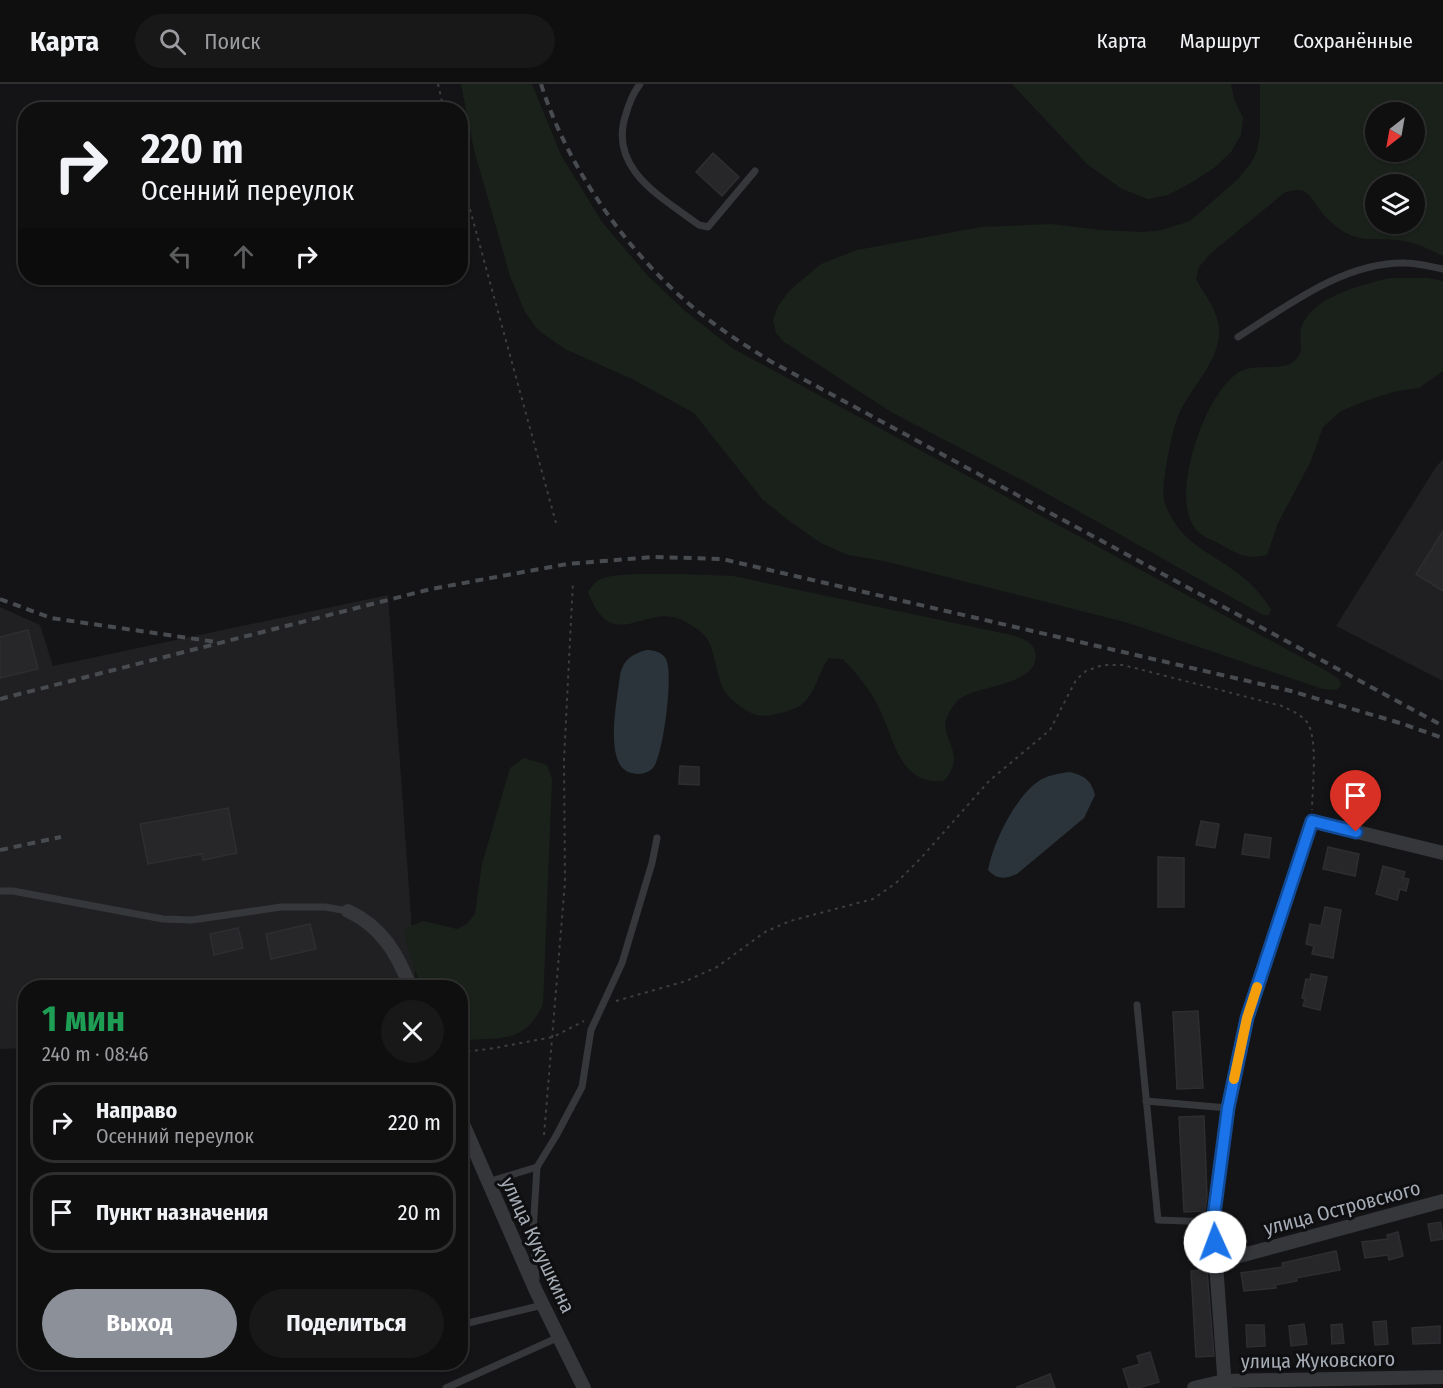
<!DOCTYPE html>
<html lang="ru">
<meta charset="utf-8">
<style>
body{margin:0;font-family:"Fira Sans Condensed",sans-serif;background:#181819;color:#f1f3f6;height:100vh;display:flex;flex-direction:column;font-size:22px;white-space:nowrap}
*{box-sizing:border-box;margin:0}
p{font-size:20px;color:#9b9c9f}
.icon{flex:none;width:33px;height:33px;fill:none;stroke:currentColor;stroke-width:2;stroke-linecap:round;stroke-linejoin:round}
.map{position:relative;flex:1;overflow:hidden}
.details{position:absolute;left:18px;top:896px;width:450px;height:390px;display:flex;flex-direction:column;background:#0f0f10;border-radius:24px;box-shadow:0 2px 4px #0004,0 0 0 2px #2f2f30}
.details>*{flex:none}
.banner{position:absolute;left:18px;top:18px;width:450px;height:183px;border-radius:24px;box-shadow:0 2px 4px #0004,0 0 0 2px #2f2f30;background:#0f0f10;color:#f1f3f6;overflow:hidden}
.needle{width:39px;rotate:211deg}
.buttons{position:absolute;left:1365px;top:18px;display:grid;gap:12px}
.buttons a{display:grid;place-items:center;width:60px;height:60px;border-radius:50%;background:#0f0f10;box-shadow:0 2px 4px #0004,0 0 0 2px #2f2f30;font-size:30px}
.pin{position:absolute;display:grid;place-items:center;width:51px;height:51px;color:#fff;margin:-62px -26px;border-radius:50% 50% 50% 0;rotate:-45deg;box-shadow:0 0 6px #0007}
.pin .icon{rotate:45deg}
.me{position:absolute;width:66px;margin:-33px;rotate:358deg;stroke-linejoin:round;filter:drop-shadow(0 0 4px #0008)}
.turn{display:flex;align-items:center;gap:21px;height:126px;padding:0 24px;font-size:27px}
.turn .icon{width:78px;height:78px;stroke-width:2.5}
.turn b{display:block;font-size:42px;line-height:51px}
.lanes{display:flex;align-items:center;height:57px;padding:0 24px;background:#0003;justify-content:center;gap:30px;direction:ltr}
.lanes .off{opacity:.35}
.round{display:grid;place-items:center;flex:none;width:63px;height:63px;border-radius:32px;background:#181819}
.overview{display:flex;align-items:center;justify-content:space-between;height:102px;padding:0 24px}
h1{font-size:36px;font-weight:700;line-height:45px;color:#1e9e55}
.button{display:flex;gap:12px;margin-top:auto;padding:12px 24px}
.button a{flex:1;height:69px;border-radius:36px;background:#8c9099;color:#fff;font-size:24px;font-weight:700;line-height:69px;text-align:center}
.button a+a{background:#181819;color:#f1f3f6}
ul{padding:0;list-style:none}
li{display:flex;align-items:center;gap:18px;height:81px;margin:0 12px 9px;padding:0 12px;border:3px solid #2f2f30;border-radius:24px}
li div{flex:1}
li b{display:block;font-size:22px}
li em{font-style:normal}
header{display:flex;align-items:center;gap:36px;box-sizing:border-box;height:84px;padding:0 30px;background:#0f0f10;border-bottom:2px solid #2f2f30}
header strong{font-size:28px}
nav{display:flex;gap:33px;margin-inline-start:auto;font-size:21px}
.search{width:420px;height:54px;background:#181819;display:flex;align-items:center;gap:15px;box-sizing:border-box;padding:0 21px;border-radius:33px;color:#9b9c9f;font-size:22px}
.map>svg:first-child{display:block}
.built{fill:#202023}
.green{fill:#1a211b;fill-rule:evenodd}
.water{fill:#2b343a}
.building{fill:#27272a;stroke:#2e2e32;stroke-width:1.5}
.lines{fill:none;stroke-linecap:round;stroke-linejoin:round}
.path{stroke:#3b3e42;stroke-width:2;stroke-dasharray:3 4.5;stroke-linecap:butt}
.service{stroke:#35373b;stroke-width:7}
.minor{stroke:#35373b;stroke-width:14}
.rail{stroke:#484b50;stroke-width:4;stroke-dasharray:8 6;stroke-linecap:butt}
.route-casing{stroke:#114b97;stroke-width:15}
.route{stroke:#1a73e8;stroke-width:10}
.slow{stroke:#f59e0b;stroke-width:10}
.labels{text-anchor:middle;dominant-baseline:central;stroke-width:6;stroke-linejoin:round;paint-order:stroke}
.street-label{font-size:20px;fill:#a6acb6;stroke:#0f0f11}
</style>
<header>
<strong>Карта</strong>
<div class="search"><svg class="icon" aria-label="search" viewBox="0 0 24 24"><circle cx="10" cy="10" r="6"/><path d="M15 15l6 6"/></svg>Поиск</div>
<nav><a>Карта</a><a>Маршрут</a><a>Сохранённые</a></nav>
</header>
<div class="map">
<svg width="1443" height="1304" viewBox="0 0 1443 1304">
<rect width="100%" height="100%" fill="#141416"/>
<!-- built -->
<g class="built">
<polygon points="1443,375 1443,597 1336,542 1436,383"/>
<polygon points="388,511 416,903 26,903 25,964 0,965 0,523 40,541 53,582"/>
</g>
<!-- green -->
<g class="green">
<polygon points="461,0 532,0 561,71 602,138 647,191 685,227 732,264 1325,586 1339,595 1341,602 1336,606 1323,605 1125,538 884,477 848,471 821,459 792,439 763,416 694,329 634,296 565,265 538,246 525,228 510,192 473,62"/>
<polygon points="1012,0 1231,0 1234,15 1243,34 1241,51 1231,68 1214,84 1194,97 1168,111 1148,115 1122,105 1087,80"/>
<path d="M 1260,0 L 1443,0 L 1443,172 C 1431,166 1417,159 1404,157 C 1384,153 1363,159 1344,148 C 1336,143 1329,137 1323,130 C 1310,113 1308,100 1284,109 L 1210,170 L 1199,183 L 1196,195 C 1204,210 1218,227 1219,244 C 1221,279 1188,304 1177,335 C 1171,352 1168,371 1165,389 C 1164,399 1162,411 1165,420 C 1181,462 1214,469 1244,494 C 1254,502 1264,515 1271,525 L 1269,531 L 1263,531 L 1039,405 L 891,328 L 784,258 L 776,249 L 773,236 L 778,222 L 790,206 L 821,180 L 857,166 L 981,143 L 1051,140 L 1100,146 L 1144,148 L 1162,146 L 1190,137 L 1237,96 L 1251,79 L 1257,67 L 1260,50 ZM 1376,28 L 1414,28 L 1414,68 L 1376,68 ZM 1414,100 L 1414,140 L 1376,140 L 1376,100 Z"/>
<path d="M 1390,194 L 1428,194 L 1443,197 L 1443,287 L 1419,304 L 1397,307 L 1368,316 L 1341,327 L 1323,343 L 1310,379 L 1278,439 L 1267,471 C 1246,476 1238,470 1220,460 C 1211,455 1199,452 1194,443 C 1172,410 1201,329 1224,302 C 1228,298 1235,289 1241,287 C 1258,278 1284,290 1297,274 C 1305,265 1298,254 1301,244 C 1312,212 1362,201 1390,194 Z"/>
<path d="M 682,490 L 733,492 L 1011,551 C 1021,554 1033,557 1035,568 C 1042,599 983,602 964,612 C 957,615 950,626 947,633 C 938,655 969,669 944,697 C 900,701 895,658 881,628 C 873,609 857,590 843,575 L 829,574 C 818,588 816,610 801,621 C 793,627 767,634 757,631 C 746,628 730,616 724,606 C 716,591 716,573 709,558 C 704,548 693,542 684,537 C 646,516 613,574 588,508 C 591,504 594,499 597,497 C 611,487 664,491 682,490 Z"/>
<path d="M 524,674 L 547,681 L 552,695 L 543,920 C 526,960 498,954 461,956 L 460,903 L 421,903 L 407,863 L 404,845 L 423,837 L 457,845 L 467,840 L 475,830 L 482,780 L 510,684 Z"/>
</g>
<!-- water -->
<g class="water">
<path d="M 646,566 C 654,566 662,568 666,575 C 674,589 663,673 653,684 C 647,690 639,691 632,689 C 602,684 618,613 620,591 C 624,575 631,571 646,566 Z"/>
<path d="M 1069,688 C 1084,691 1091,696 1095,711 L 1084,734 L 1017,790 C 1005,795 997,796 988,786 C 993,758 1017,709 1042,695 C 1050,691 1060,689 1069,688 Z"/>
</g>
<!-- building -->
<g class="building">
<polygon points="713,69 739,93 722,112 696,88"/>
<polygon points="1443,447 1443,507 1416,490"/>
<polygon points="28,546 38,585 0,594 0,553"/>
<polygon points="680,682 699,683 699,701 679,700"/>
<polygon points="228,724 237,769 203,776 202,770 148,780 140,740"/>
<polygon points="1201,737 1219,740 1215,764 1196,761"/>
<polygon points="1245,750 1271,754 1269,774 1242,770"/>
<polygon points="1328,763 1359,770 1355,792 1323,785"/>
<polygon points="1158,773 1184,774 1184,823 1158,823"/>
<polygon points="1383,782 1405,788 1403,794 1409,795 1406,807 1400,805 1397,816 1376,810"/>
<polygon points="1325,823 1341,826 1333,874 1312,870 1314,862 1306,860 1310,840 1321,842"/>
<polygon points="310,840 316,865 271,875 266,850"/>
<polygon points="238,844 243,864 214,871 210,850"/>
<polygon points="1311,890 1327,893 1320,926 1303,922 1305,915 1302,914 1306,895 1310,896"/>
<polygon points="1198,927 1203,1004 1177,1005 1173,928"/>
<polygon points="1204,1032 1207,1112 1205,1127 1184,1128 1179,1033"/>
<polygon points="1441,1138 1443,1155 1431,1157 1428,1140"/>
<polygon points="1242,1141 1247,1158 1234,1162 1229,1145"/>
<polygon points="1398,1148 1403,1172 1389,1176 1388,1171 1365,1174 1362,1158 1388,1155 1387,1151"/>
<polygon points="1336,1167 1340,1186 1296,1194 1297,1197 1275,1201 1276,1204 1244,1207 1241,1189 1283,1183 1282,1179"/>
<polygon points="1207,1186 1214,1272 1196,1273 1191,1187"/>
<polygon points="1386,1237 1388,1260 1375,1261 1373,1238"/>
<polygon points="1304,1240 1307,1260 1291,1262 1289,1242"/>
<polygon points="1342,1240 1344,1259 1332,1260 1331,1241"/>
<polygon points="1246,1241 1264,1241 1265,1262 1247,1263"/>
<polygon points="1440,1242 1440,1259 1413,1260 1412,1244"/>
<polygon points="1150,1268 1159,1298 1138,1304 1129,1304 1123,1285 1140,1280 1137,1272"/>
<polygon points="1050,1290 1055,1304 1017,1304 1017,1303"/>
</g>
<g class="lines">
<!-- path -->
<g class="path">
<polyline points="438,0 444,26"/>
<polyline points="460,89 556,439"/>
<path d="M 616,917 L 686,897 L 717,883 L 765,848 L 790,837 L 873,815 L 896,799 L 921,774 L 989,697 L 1050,646 L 1076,596 L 1086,587 L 1103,581 L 1123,581 L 1282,622 C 1290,626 1300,630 1306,637 C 1319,652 1312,705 1312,726"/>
<polyline points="460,968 489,965 553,953 584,937"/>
<polyline points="544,1051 565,798 564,675 573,497"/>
</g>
<!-- service -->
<g class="service">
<path d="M 640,0 C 633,9 629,19 626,30 C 607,85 663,114 699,141 L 708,143 L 755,87"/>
<path d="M 1238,253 C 1287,222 1345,177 1406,179 C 1418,179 1431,183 1443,185"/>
<polyline points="0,807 13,807 163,835 192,836 281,823 325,823 348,827"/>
<polyline points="1137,921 1158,1136 1213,1138"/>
<polyline points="1146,1017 1228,1024"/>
<polyline points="488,1098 537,1083"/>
<polyline points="536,1195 533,1148 537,1083 556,1052 582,1003 591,946 622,879 652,779 657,754"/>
<polyline points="460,1241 543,1221"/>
<polyline points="446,1304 559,1253"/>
</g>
<!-- minor -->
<g class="minor">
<path d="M 348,827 C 381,842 398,870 410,903"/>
<polyline points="460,1033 536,1207 584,1304"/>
<polyline points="1217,1178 1443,1117"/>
<polyline points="1194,1304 1224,1297 1443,1293"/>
<polyline points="1225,1304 1213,1138 1228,1024 1247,934 1312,737 1443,769"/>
</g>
<!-- rail -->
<g class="rail">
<path d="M 541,0 C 570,92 641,189 720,244 C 736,256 753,266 770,277 L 1443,642"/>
<polyline points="0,515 51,534 216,558"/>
<polyline points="0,615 431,505 567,480 654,473 722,475 1291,607 1400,639 1443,654"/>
<polyline points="0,766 61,753"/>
</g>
</g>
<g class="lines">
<!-- route casing -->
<g class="route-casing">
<polyline id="route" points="1215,1158 1213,1138 1228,1024 1247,934 1312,737 1356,748"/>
</g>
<!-- route -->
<use href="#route" class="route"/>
<!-- slow -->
<polyline class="slow" points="1234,995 1247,934 1257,903"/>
</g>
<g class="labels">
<!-- street labels -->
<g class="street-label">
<text transform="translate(1342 1124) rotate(-15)">улица Островского</text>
<text transform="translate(538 1161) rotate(65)">улица Кукушкина</text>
<text transform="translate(1318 1276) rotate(-1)">улица Жуковского</text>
</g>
</g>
</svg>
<div class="buttons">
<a><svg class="needle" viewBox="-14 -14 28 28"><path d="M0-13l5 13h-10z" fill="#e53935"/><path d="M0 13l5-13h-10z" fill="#9b9c9f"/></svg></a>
<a><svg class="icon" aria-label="layers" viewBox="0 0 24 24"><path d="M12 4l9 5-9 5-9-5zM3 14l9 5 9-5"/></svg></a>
</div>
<div class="pin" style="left:1356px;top:748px;background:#d93025"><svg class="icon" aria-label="arrive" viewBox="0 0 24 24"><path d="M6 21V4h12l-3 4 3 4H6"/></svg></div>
<svg class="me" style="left:1215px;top:1158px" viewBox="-20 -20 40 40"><circle r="19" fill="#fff"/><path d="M0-13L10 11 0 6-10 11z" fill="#1a73e8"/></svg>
<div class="banner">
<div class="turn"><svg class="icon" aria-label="right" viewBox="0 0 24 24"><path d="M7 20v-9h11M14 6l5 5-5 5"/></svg><div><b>220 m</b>Осенний переулок</div></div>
<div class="lanes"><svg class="icon off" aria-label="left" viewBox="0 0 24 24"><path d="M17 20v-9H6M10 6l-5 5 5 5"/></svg><svg class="icon off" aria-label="ahead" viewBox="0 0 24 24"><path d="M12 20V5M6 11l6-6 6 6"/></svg><svg class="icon" aria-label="right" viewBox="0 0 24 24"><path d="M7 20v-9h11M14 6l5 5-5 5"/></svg></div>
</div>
<section class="details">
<div class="overview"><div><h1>1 мин</h1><p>240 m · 08:46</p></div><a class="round"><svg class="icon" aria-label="close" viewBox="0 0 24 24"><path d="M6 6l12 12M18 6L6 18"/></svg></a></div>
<ul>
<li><svg class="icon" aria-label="right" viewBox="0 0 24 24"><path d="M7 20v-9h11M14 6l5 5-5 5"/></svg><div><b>Направо</b><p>Осенний переулок</p></div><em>220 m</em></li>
<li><svg class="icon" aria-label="arrive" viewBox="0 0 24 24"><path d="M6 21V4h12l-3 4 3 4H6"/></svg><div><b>Пункт назначения</b></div><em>20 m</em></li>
</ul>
<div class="button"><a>Выход</a><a>Поделиться</a></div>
</section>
</div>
